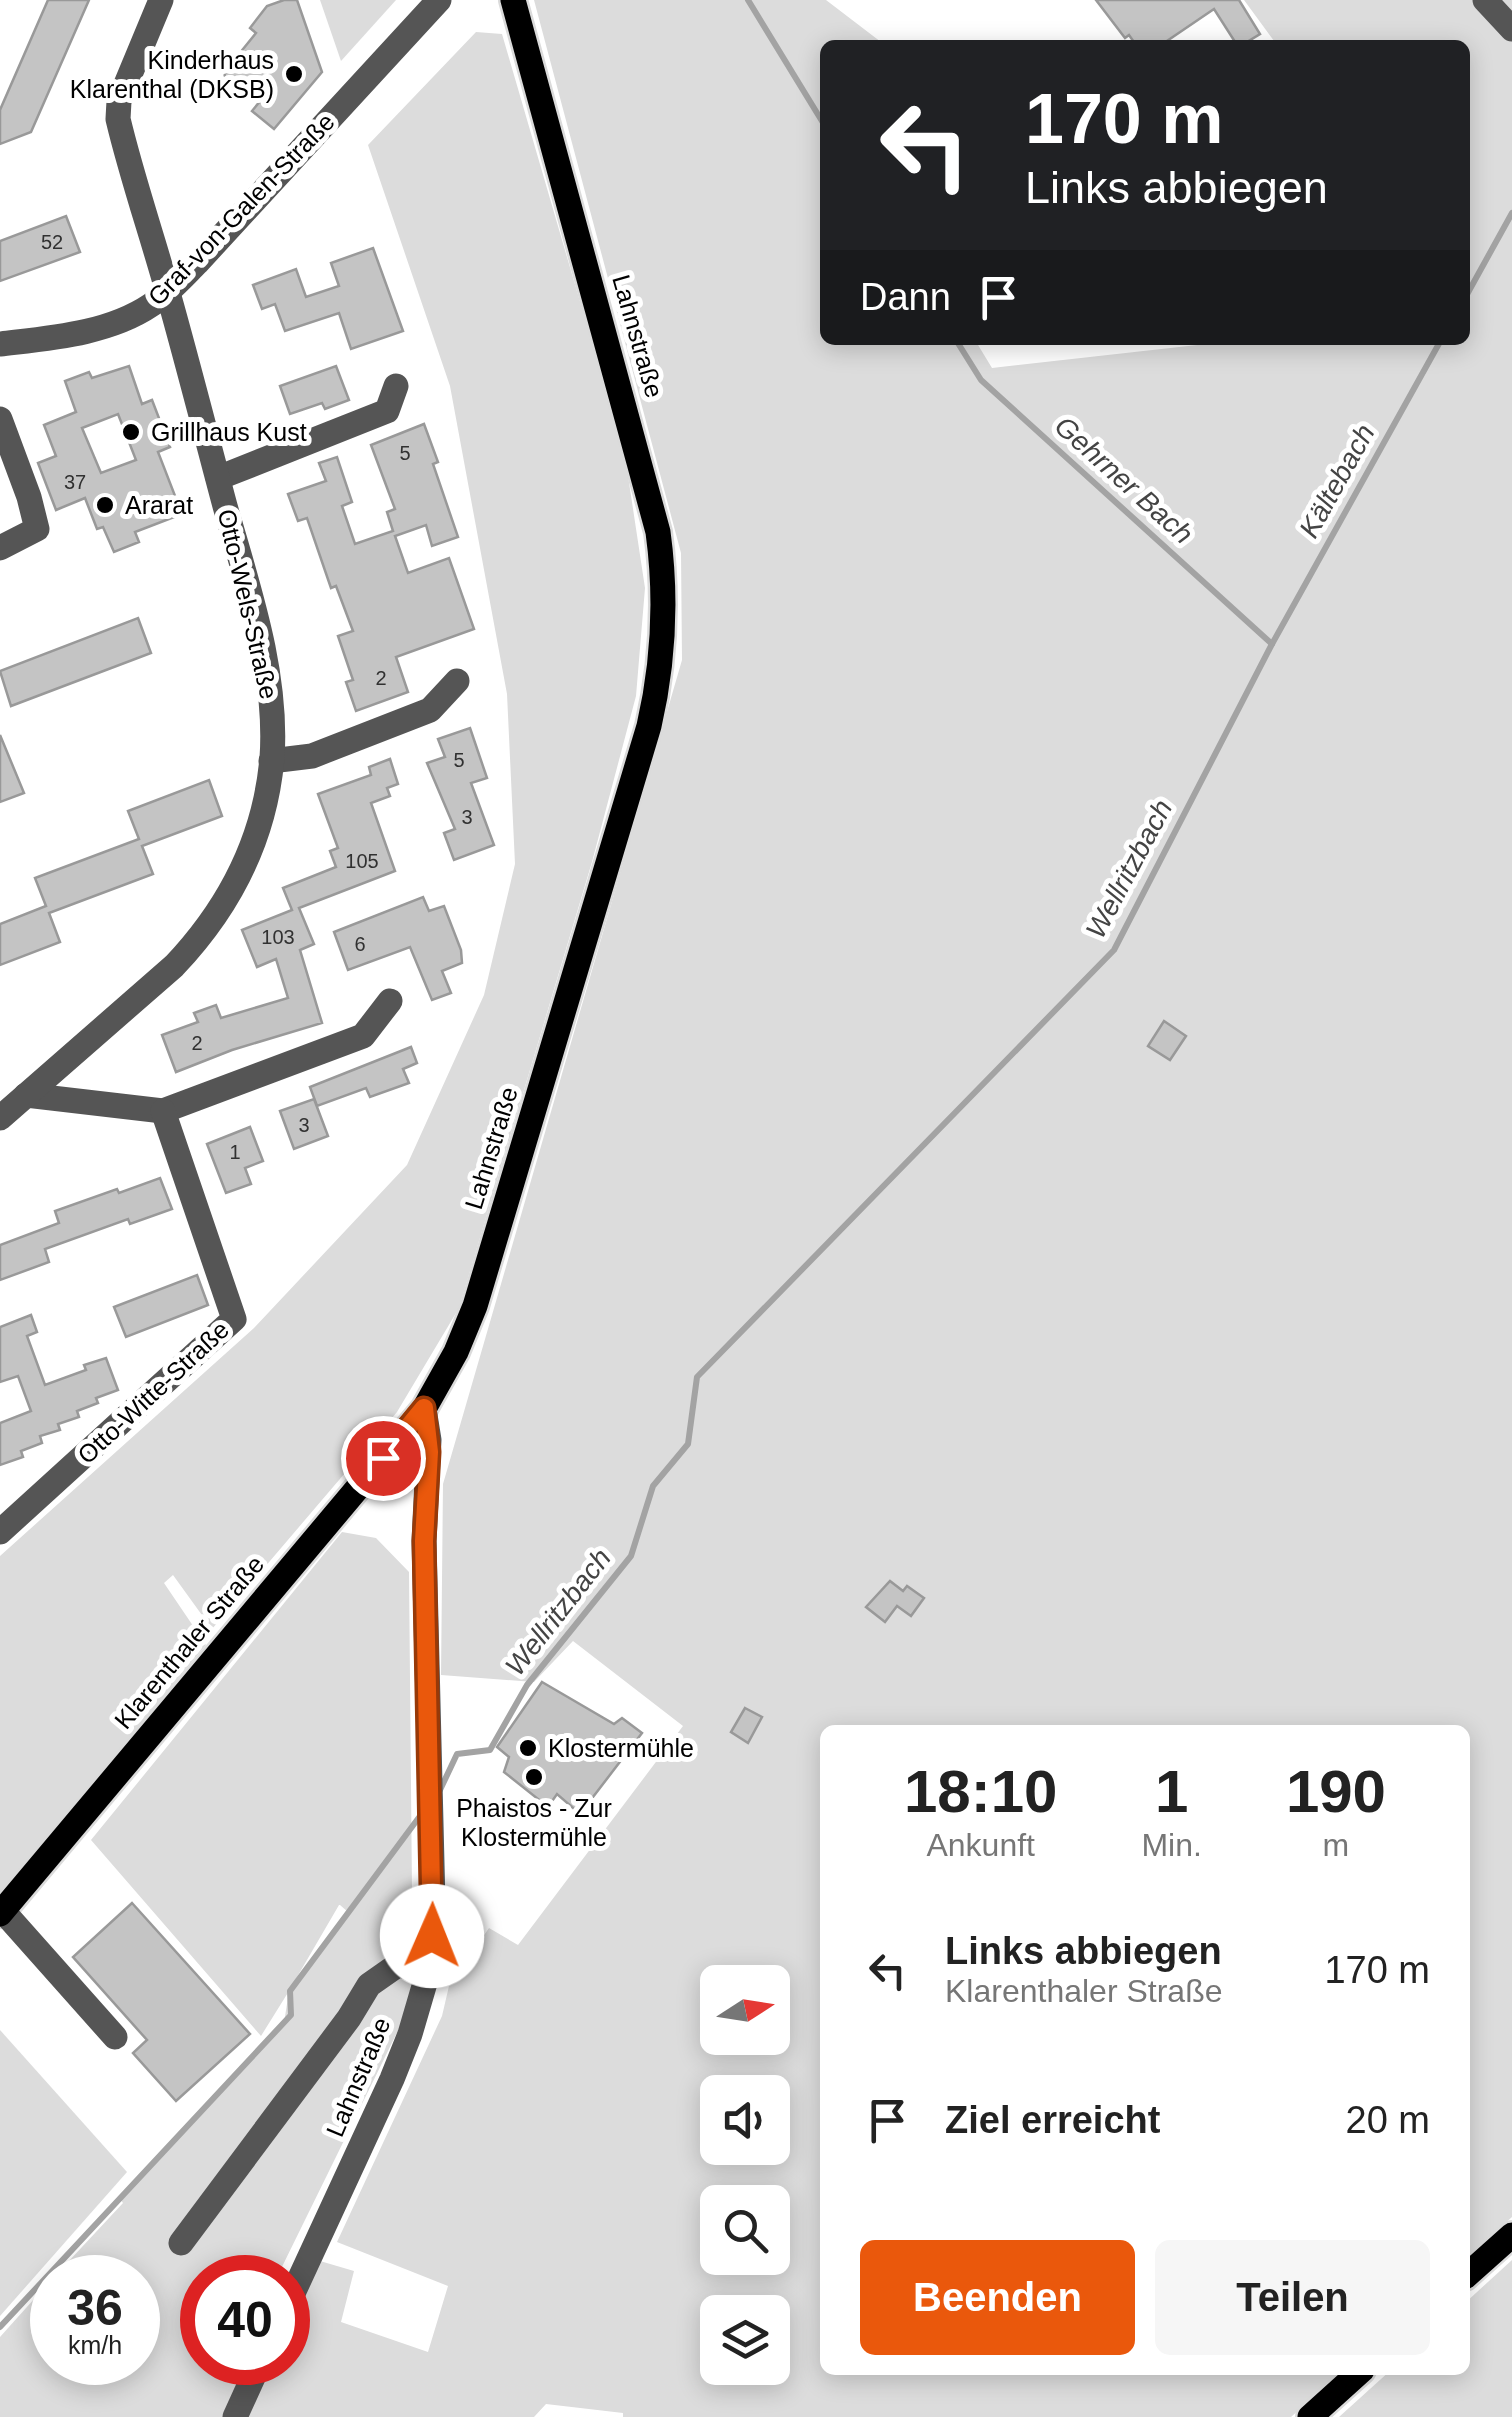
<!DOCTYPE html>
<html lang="de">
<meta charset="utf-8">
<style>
body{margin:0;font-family:Arial,sans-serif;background:#f6f6f6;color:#222;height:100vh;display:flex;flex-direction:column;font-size:38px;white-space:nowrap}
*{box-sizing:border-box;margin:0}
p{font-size:32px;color:#767676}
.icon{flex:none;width:55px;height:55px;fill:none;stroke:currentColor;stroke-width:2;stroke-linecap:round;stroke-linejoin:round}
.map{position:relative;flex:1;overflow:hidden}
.side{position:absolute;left:820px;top:1725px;width:650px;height:650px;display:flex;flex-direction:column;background:#fff;border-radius:15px;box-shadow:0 5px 25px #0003}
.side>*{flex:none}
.guide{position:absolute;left:820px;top:40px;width:650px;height:305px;border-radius:15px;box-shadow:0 5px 25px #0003;background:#202124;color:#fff;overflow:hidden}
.needle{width:65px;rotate:78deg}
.buttons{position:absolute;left:700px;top:1965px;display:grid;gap:20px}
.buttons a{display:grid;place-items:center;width:90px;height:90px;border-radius:15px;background:#fff;box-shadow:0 5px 25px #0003;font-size:50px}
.speed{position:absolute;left:30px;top:2255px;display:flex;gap:20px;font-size:50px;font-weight:700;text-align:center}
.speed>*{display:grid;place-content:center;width:130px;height:130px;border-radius:50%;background:#fff;box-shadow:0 5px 25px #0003;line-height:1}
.speed small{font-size:25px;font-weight:400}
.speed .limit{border:15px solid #d22;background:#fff;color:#111}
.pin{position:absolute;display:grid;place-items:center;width:85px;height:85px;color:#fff;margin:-42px;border:5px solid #fff;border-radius:50%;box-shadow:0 2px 10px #0007}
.me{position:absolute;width:110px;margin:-55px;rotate:1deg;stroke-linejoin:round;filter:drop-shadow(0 0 8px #0008)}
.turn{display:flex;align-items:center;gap:35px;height:210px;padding:0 40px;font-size:45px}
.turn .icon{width:130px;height:130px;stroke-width:2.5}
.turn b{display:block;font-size:70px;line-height:85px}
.then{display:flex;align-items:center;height:95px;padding:0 40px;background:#0003;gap:20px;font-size:38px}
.eta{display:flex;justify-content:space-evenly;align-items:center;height:170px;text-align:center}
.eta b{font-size:60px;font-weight:700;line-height:70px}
.primary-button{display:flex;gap:20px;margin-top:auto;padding:20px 40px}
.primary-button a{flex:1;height:115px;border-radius:15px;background:#ea580c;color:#fff;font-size:40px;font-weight:700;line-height:115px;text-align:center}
.primary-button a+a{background:#f6f6f6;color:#222}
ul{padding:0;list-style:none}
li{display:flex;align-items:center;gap:30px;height:150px;padding:0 40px}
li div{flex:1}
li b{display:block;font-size:38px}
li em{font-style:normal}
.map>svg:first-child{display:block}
.green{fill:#dcdcdc;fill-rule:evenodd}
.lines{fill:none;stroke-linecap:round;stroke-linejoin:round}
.stream{stroke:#a3a3a3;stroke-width:6}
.building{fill:#c4c4c4;stroke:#999;stroke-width:2.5;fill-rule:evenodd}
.major-casing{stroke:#dbdbdb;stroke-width:30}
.minor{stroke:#555;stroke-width:25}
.major{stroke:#000;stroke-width:25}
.route-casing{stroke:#983908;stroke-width:25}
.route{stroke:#ea580c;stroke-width:18}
.poi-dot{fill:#000;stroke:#fff;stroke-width:4}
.labels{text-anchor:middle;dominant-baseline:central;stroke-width:10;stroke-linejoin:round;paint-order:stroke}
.number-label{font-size:20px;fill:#313131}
.poi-label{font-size:25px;fill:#000;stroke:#fff;text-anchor:start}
.street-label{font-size:25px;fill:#000;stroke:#fff}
.water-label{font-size:28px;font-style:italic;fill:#444;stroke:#fff}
</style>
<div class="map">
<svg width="1512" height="2417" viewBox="0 0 1512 2417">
<rect width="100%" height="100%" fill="#fff"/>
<!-- green -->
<g class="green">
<polygon points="320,0 396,0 341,61"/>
<path d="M 534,0 L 826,0 L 881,42 L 825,45 L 825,340 L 975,340 L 992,368 L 1215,343 L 1216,340 L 1465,340 L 1465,45 L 1277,45 L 1244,0 L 1512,0 L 1512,2217 L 1465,2259 L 1465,1730 L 825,1730 L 825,2370 L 1343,2370 L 1291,2417 L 623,2417 L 623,2413 L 546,2404 L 534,2417 L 243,2417 L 270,2363 L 288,2362 L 288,2326 L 320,2261 L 354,2271 L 341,2322 L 428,2352 L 448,2286 L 337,2242 L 442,2016 L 449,1986 L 489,1928 L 518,1945 L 683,1726 L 573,1641 L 534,1682 L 441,1675 L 443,1484 L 682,660 L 681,553 ZM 718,1982 L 772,1982 L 772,2038 L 718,2038 ZM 718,2092 L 772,2092 L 772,2148 L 718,2148 ZM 718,2202 L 772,2202 L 772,2258 L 718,2258 ZM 718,2312 L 772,2312 L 772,2368 L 718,2368 Z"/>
<polygon points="476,32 502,34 625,456 645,588 636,696 592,862 459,1308 397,1412 212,1629 173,1575 164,1583 206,1645 0,1897 0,1556 254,1328 407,1165 484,995 515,864 507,694 450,386 368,145"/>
<path d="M 342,1532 L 376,1538 L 409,1572 L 413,2000 L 277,2277 L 202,2278 L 202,2362 L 253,2363 L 229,2417 L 0,2417 L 0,2337 L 52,2279 L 52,2362 L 138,2362 L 138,2278 L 54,2277 L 123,2203 L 120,2199 L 284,2023 L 289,1991 L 261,2036 L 91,1840 ZM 340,1905 L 348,1912 L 290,1989 L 339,1905 Z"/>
<polygon points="0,2030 127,2172 0,2316"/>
<polygon points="1512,2260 1512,2417 1339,2417 1391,2370 1465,2370 1465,2303"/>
</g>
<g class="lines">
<!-- stream -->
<g class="stream">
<polyline points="748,0 825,126"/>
<polyline points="1465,298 1512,213"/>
<polyline points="956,340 981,380 1272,644"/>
<polyline points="440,1790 457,1754 490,1750 527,1685 631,1556 653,1486 688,1444 697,1377 1114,950 1272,644 1441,340"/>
<polyline points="0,2327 291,2015 290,1991 423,1812"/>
</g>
</g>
<!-- building -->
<g class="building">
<polygon points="48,0 89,0 31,132 0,144 0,110"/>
<polygon points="284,0 297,0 322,72 274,129 252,111 271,88 224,81 227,58 235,59 256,33 250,28 267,6"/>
<polygon points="1096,0 1239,0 1260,34 1242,45 1237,45 1214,9 1161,45 1136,45 1129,35 1125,38"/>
<polygon points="66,216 80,252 0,281 0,241"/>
<polygon points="373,248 403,331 351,349 339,313 285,331 275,304 262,309 253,285 296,269 306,297 339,286 331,263"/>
<path d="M 129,366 L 142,404 L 152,400 L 170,447 L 158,452 L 182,514 L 135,532 L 139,542 L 114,552 L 103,527 L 97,529 L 85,498 L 56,510 L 38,463 L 56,456 L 44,425 L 76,412 L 65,381 L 89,372 L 92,378 ZM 118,414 L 136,460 L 101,473 L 82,428 Z"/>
<polygon points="336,366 349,400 325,409 322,403 290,414 280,386"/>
<polygon points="424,424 438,462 433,464 458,537 432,546 426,525 395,536 408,573 449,558 474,629 396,657 408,692 356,711 346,682 353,680 338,636 353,631 336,586 331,588 307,518 298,521 288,494 326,481 319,463 337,457 352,502 342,506 355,544 393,531 387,512 395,509 371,445"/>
<polygon points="138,618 151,653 11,706 0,671"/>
<polygon points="470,728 487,778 471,783 494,845 454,860 444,833 455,829 427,763 445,757 438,739"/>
<polygon points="0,735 24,793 0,802"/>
<polygon points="390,759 398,784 387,788 390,796 371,803 395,871 299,908 314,944 300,950 322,1023 232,1050 176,1072 162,1035 198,1022 194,1013 216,1005 221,1018 288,998 276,959 257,967 242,930 292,910 283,888 336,867 330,851 338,848 318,794 371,775 369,767"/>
<polygon points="209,780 222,816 142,846 153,874 49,913 60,942 0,965 0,924 46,906 35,878 139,839 128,811"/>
<polygon points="423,897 429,911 444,906 461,950 462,963 442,971 451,993 432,1000 410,947 348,970 334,932"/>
<polygon points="1164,1021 1186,1036 1170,1060 1148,1046"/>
<polygon points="411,1047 417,1063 403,1069 409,1083 370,1097 366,1088 317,1106 310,1087"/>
<polygon points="314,1099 328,1136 294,1149 280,1111"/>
<polygon points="250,1127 263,1161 245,1168 251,1184 226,1193 207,1144"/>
<polygon points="160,1178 172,1209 130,1224 128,1219 45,1249 49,1262 0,1280 0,1245 59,1223 55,1211 117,1189 119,1193"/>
<polygon points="197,1275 208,1305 126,1337 114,1307"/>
<polygon points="31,1315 37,1332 27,1336 45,1385 86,1370 84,1365 106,1358 118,1390 96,1398 98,1403 77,1411 79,1417 58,1424 60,1430 40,1436 42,1443 21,1451 23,1457 0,1465 0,1423 31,1411 18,1376 0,1382 0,1327"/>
<polygon points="890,1581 903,1591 907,1586 924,1598 911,1616 897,1606 885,1622 866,1607"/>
<polygon points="542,1682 614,1724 622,1718 642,1733 580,1814 557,1794 548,1807 504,1772 509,1757 497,1747"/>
<polygon points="745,1708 762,1717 748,1743 731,1732"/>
<polygon points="132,1903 250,2034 176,2101 133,2053 147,2040 73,1957"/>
</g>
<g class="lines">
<!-- major casing -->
<g class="major-casing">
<g id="major">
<path d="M 0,1914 L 424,1409 L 456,1352 L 475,1306 L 649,726 C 664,661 667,598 658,532 L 513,0"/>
<polyline points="1465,2277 1512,2235"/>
<polyline points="1310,2417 1362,2370"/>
</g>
</g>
<!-- minor -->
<g class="minor">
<polyline points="1485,0 1512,29"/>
<path d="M 0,344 C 50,338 108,334 151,305 C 168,294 183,277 197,263 L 439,0"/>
<polyline points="0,419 29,497 37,529 0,548"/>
<polyline points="218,478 387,411 396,386"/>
<polyline points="271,761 312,756 430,710 457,681"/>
<polyline points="26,1095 163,1111 363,1036 390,1001"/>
<path d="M 0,1118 L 174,966 C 229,908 265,839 272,758 C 278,673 248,587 225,506 C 206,435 188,364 168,293 C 152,235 132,178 118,119 L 119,101 L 161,0"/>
<polyline points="0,1532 234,1319 163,1111"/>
<polyline points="3,1911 115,2037"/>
<polyline points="181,2243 349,2018 369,1985 399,1964 427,1976"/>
<polyline points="288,2304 392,2079 410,2034 427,1976 433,1904 424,1541 429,1440 424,1409"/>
<polyline points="235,2417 260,2362"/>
</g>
<!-- major -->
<use href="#major" class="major"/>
</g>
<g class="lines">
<!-- route casing -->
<g class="route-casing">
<polyline id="route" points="383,1458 424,1408 429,1452 424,1541 432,1936"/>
</g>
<!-- route -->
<use href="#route" class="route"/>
</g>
<!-- markers -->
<g class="poi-dot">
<circle cx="294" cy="74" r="10"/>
<circle cx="131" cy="432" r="10"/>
<circle cx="105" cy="505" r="10"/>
<circle cx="528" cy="1748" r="10"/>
<circle cx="534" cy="1777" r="10"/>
</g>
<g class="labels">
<!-- number labels -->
<g class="number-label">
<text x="52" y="242">52</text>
<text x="405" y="453">5</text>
<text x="75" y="482">37</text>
<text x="381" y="678">2</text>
<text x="459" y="760">5</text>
<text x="467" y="817">3</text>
<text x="362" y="861">105</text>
<text x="278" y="937">103</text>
<text x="360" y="944">6</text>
<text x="197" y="1043">2</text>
<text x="304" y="1125">3</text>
<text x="235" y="1152">1</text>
</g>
<!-- poi labels -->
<g class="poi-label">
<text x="274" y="60" text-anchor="end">Kinderhaus<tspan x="274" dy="29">Klarenthal (DKSB)</tspan></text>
<text x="151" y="432">Grillhaus Kust</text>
<text x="125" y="505">Ararat</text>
<text x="548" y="1748">Klostermühle</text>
<text x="534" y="1808" text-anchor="middle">Phaistos - Zur<tspan x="534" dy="29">Klostermühle</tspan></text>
</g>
<!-- street labels -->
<g class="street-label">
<text transform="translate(241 209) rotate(-46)">Graf-von-Galen-Straße</text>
<text transform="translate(638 336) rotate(74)">Lahnstraße</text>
<text transform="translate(248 604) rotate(77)">Otto-Wels-Straße</text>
<text transform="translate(491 1148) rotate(-73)">Lahnstraße</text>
<text transform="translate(153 1392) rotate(-43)">Otto-Witte-Straße</text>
<text transform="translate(189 1642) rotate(-50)">Klarenthaler Straße</text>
<text transform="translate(358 2077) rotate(-67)">Lahnstraße</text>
</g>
<!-- water labels -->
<g class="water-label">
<text transform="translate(1124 480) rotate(42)">Gehrner Bach</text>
<text transform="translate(1337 481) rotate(-61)">Kältebach</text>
<text transform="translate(1129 869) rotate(-62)">Wellritzbach</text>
<text transform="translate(558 1612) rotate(-52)">Wellritzbach</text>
</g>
</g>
</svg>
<div class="buttons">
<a><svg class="needle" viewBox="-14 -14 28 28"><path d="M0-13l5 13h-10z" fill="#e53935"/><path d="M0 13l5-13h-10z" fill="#767676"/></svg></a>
<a><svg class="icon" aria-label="sound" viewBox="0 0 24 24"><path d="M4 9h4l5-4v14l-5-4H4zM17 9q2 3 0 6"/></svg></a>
<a><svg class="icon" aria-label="search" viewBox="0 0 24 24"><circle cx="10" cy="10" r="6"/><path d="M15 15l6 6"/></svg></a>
<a><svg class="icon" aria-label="layers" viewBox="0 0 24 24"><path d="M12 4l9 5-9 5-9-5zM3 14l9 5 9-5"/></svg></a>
</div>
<div class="speed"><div>36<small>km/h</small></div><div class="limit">40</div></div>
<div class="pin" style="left:383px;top:1458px;background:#d93025"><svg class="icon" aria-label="arrive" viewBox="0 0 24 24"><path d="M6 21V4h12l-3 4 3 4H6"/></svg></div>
<svg class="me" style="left:432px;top:1936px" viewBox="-20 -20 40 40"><circle r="19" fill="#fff"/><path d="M0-13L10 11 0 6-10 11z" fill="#ea580c"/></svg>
<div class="guide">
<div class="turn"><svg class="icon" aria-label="left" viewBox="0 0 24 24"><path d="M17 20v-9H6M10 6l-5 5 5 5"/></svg><div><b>170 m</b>Links abbiegen</div></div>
<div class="then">Dann<svg class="icon" aria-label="arrive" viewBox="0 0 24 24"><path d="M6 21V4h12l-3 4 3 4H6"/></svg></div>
</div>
<section class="side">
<div class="eta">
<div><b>18:10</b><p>Ankunft</p></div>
<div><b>1</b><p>Min.</p></div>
<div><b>190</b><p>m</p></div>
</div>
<ul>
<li><svg class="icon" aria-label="left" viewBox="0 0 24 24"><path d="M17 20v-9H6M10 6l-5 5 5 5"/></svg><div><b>Links abbiegen</b><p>Klarenthaler Straße</p></div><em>170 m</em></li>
<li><svg class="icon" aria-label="arrive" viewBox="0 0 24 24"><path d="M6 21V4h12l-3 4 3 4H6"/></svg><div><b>Ziel erreicht</b></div><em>20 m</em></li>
</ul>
<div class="primary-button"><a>Beenden</a><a>Teilen</a></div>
</section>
</div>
